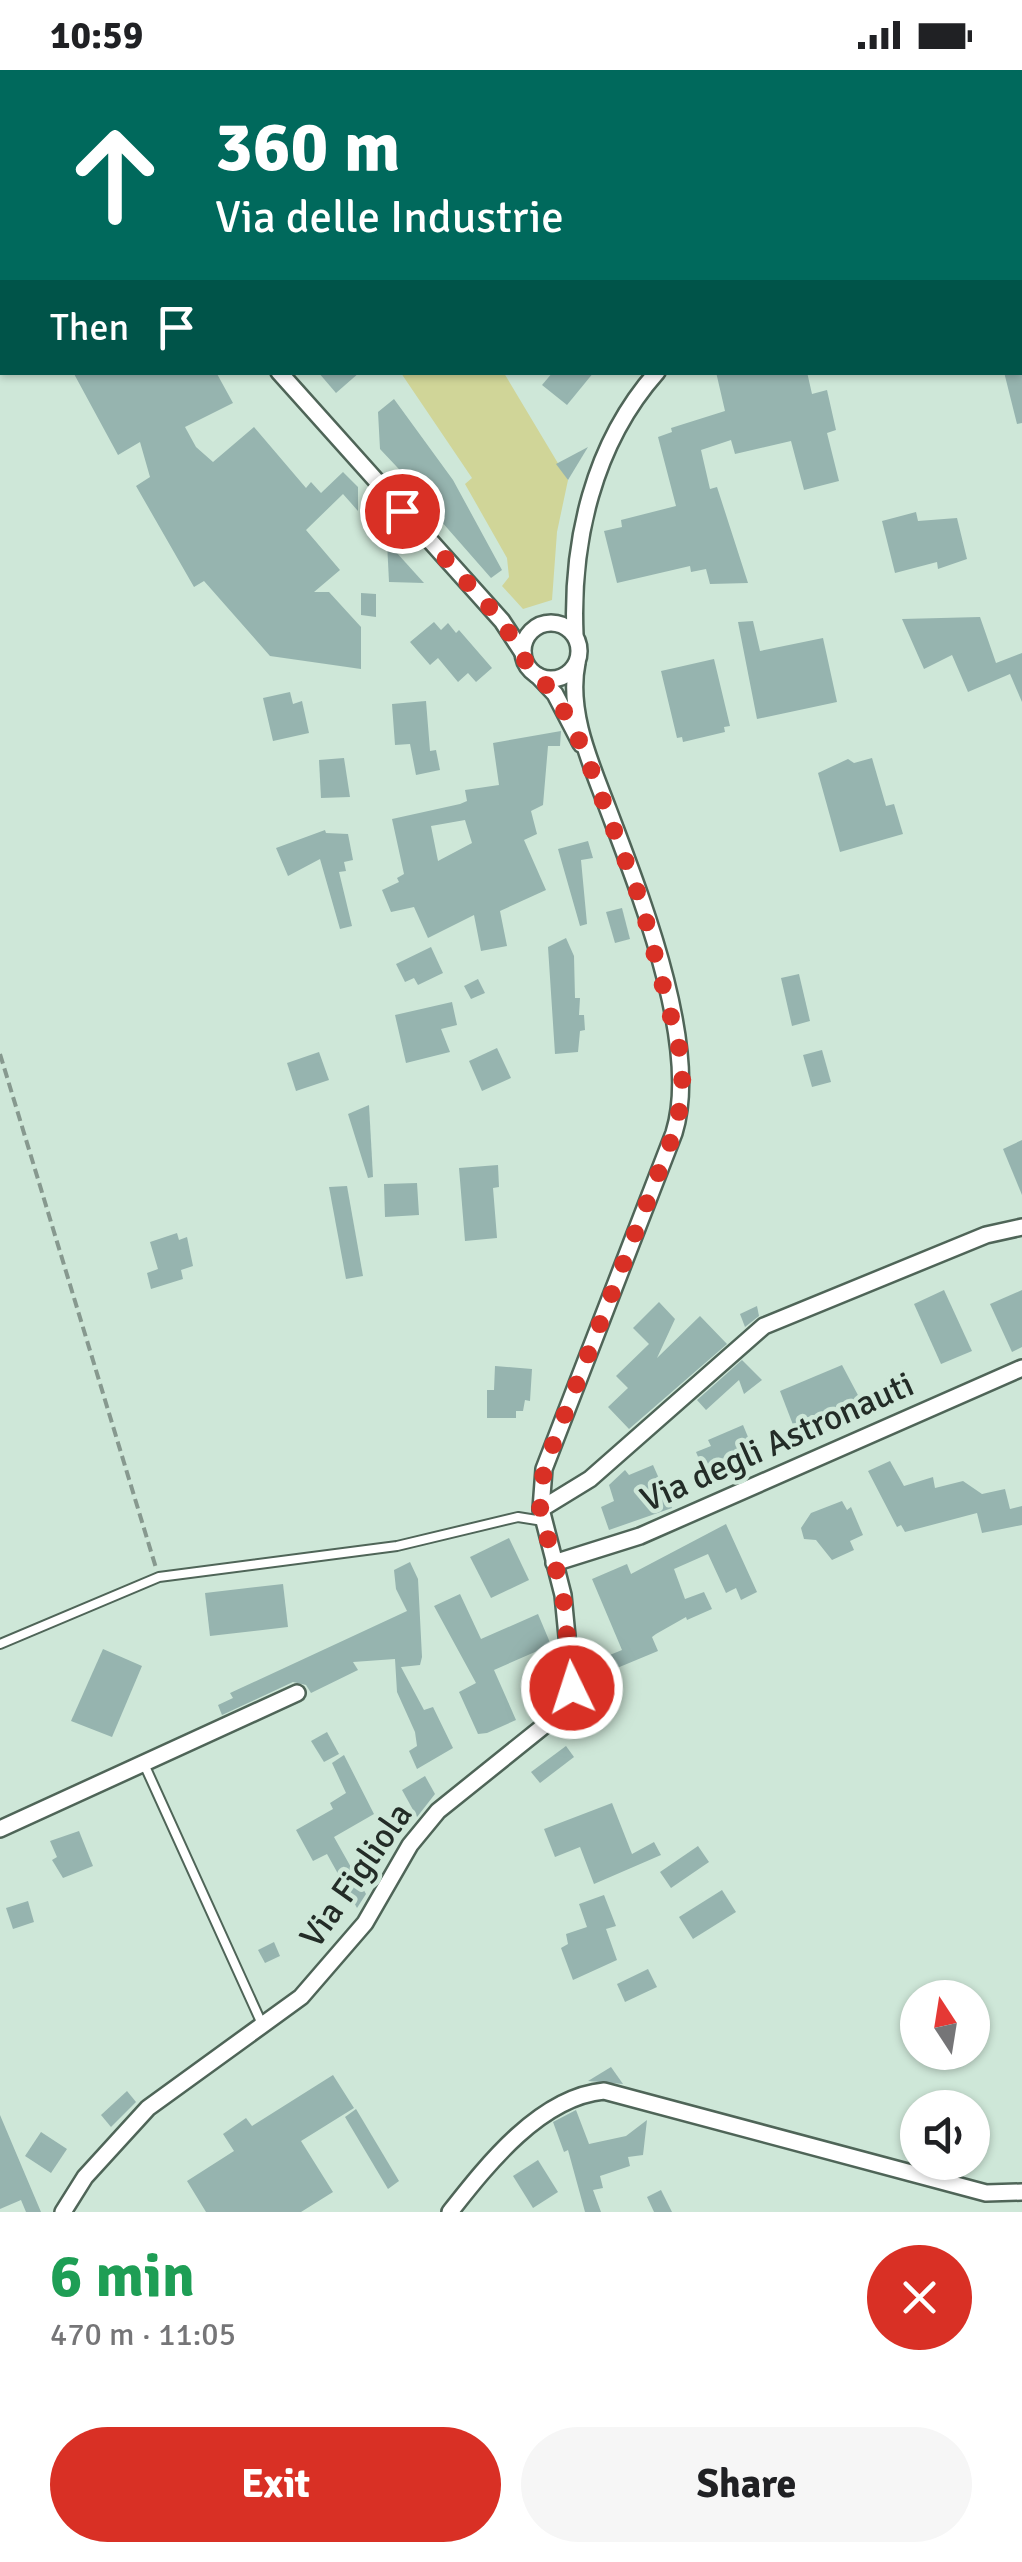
<!DOCTYPE html>
<meta charset="utf-8">
<style>
body{margin:0;font-family:Signika,sans-serif;background:#f6f6f6;color:#202124;height:100vh;display:flex;flex-direction:column;font-size:38px;white-space:nowrap}
*{box-sizing:border-box;margin:0}
p{font-size:32px;color:#757577}
.icon{flex:none;width:55px;height:55px;fill:none;stroke:currentColor;stroke-width:2;stroke-linecap:round;stroke-linejoin:round}
.map{position:relative;height:2142px;overflow:hidden}
.details{display:flex;flex-direction:column;background:#fff;flex:1}
.details>*{flex:none}
.guide{position:absolute;left:0px;top:0px;width:1022px;height:305px;box-shadow:0 2px 8px #0004;background:#00695c;color:#fff;overflow:hidden}
.needle{width:65px;rotate:348deg}
.fabs{position:absolute;left:900px;top:1910px;display:grid;gap:20px}
.fabs a{display:grid;place-items:center;width:90px;height:90px;border-radius:50%;background:#fff;box-shadow:0 2px 8px #0004;font-size:50px}
.pin{position:absolute;display:grid;place-items:center;width:85px;height:85px;color:#fff;margin:-42px;border:5px solid #fff;border-radius:50%;box-shadow:0 2px 10px #0007}
.me{position:absolute;width:110px;margin:-55px;rotate:356deg;stroke-linejoin:round;filter:drop-shadow(0 0 8px #0008)}
.turn{display:flex;align-items:center;gap:35px;height:210px;padding:0 50px;font-size:45px}
.turn .icon{width:130px;height:130px;stroke-width:2.5}
.turn b{display:block;font-size:70px;line-height:85px}
.then{display:flex;align-items:center;height:95px;padding:0 50px;background:#0003;gap:20px;font-size:38px}
.round{display:grid;place-items:center;flex:none;width:105px;height:105px;border-radius:52px;background:#f6f6f6}
.overview{display:flex;align-items:center;justify-content:space-between;height:170px;padding:0 50px}
h1{font-size:60px;font-weight:800;line-height:75px;color:#1e9e55}
.primary-button{display:flex;gap:20px;margin-top:auto;padding:20px 50px}
.primary-button a{flex:1;height:115px;border-radius:60px;background:#d93025;color:#fff;font-size:40px;font-weight:800;line-height:115px;text-align:center}
.primary-button a+a{background:#f6f6f6;color:#202124}
.status{display:flex;justify-content:space-between;align-items:center;height:70px;padding:0 50px;background:#fff;direction:ltr}
.status svg{height:28px;fill:currentColor}
.map>svg:first-child{display:block}
.green{fill:#d0d598}
.building{fill:#96b4af;fill-rule:evenodd}
.lines{fill:none;stroke-linecap:round;stroke-linejoin:round}
.lane-casing{stroke:#4f6558;stroke-width:12}
.street-casing{stroke:#4f6558;stroke-width:20}
.path{stroke:#87998f;stroke-width:4;stroke-dasharray:10 5;stroke-linecap:butt}
.lane{stroke:#fff;stroke-width:8}
.street{stroke:#fff;stroke-width:15}
.route{stroke:#d93025;stroke-width:18;stroke-dasharray:0 32.4}
.labels{text-anchor:middle;dominant-baseline:central;stroke-width:9;stroke-linejoin:round;paint-order:stroke}
.street-label{font-size:35px;fill:#232c27;stroke:#cee7d8}
</style>
<div class="status"><b>10:59</b><svg viewBox="0 0 49 12"><path d="M0 12V9h3v3zM5 12V6h3v6zM10 12V3h3v9zM15 12V0h3v12zM26 1h20v11H26zM47 4h2v5h-2z"/></svg></div>
<div class="map">
<svg width="1022" height="2142" viewBox="0 0 1022 2142">
<rect width="100%" height="100%" fill="#cee7d8"/>
<!-- green -->
<polygon class="green" points="401,303 504,303 568,410 557,462 552,530 523,539 502,516 509,507 507,488 465,414 472,408"/>
<!-- building -->
<g class="building">
<polygon points="73,302 216,302 233,333 185,357 196,377 213,392 254,357 306,418 311,412 321,423 343,402 358,417 358,441 343,424 306,460 340,500 314,522 329,522 361,557 361,599 270,586 204,511 194,517 136,416 150,407 140,372 118,385"/>
<polygon points="318,302 360,302 336,323"/>
<polygon points="553,302 594,302 567,335 542,315"/>
<polygon points="716,302 807,302 812,324 827,320 836,360 827,363 839,411 804,420 791,371 735,384 731,370 701,380 710,419 717,417 748,513 710,514 706,499 691,502 690,496 617,513 604,461 622,457 621,450 676,436 658,367 672,362 671,358 725,341"/>
<polygon points="1004,302 1022,302 1022,353 1017,354"/>
<polygon points="394,329 453,410 502,500 491,508 441,451 445,448 380,379 378,342"/>
<polygon points="588,377 568,410 556,394"/>
<polygon points="916,442 918,451 957,448 967,489 938,499 937,492 895,503 882,451"/>
<polygon points="387,472 424,513 389,512"/>
<polygon points="361,523 376,524 376,547 361,545"/>
<polygon points="980,547 996,593 1022,583 1022,632 1010,604 968,622 952,585 924,599 902,549"/>
<polygon points="753,551 760,581 823,568 837,632 757,649 738,552"/>
<polygon points="434,552 441,560 448,553 456,563 459,560 492,598 476,612 468,603 458,612 438,588 430,595 410,572"/>
<polygon points="714,589 730,656 724,657 725,662 683,672 682,667 677,668 661,601"/>
<polygon points="290,622 293,634 302,631 309,663 273,671 263,628"/>
<polygon points="426,631 430,681 436,680 440,700 416,705 410,674 395,675 392,634"/>
<path d="M 561,661 L 560,676 L 548,676 L 543,735 L 531,741 L 537,764 L 524,770 L 546,820 L 500,841 L 507,876 L 481,881 L 474,845 L 428,868 L 414,837 L 391,842 L 382,820 L 399,812 L 397,808 L 404,804 L 392,749 L 460,734 L 467,731 L 465,720 L 499,715 L 493,673 ZM 465,750 L 472,773 L 438,791 L 431,756 Z"/>
<polygon points="344,688 350,727 321,728 319,690"/>
<polygon points="872,688 886,736 894,734 903,764 840,782 818,703 848,689 854,693"/>
<polygon points="325,760 326,763 348,764 353,790 344,792 346,801 339,802 352,856 340,859 320,789 288,806 276,778"/>
<polygon points="588,771 593,788 581,790 587,854 580,856 558,779"/>
<polygon points="622,838 630,869 615,873 606,842"/>
<polygon points="566,868 574,886 575,928 580,928 579,945 584,945 585,960 580,961 578,982 555,984 548,877"/>
<polygon points="431,877 443,903 418,915 414,908 405,912 396,894"/>
<polygon points="799,904 810,951 792,956 781,908"/>
<polygon points="478,909 485,923 471,929 464,916"/>
<polygon points="452,932 457,955 441,959 450,982 406,993 395,945"/>
<polygon points="497,978 511,1008 482,1021 469,991"/>
<polygon points="822,980 831,1012 812,1017 803,985"/>
<polygon points="319,982 329,1010 296,1021 287,993"/>
<polygon points="369,1035 373,1107 368,1108 348,1044"/>
<polygon points="1022,1070 1022,1125 1003,1079"/>
<polygon points="498,1095 499,1117 493,1118 497,1168 465,1171 459,1098"/>
<polygon points="417,1113 419,1145 385,1147 384,1114"/>
<polygon points="347,1116 363,1206 346,1209 329,1117"/>
<polygon points="177,1163 179,1170 187,1167 193,1196 181,1200 183,1209 151,1219 147,1203 158,1199 150,1172"/>
<polygon points="944,1220 972,1281 941,1294 914,1234"/>
<polygon points="1022,1220 1022,1277 1012,1282 990,1234"/>
<polygon points="659,1232 675,1249 657,1288 700,1246 727,1274 629,1359 608,1337 628,1318 616,1306 649,1274 633,1258"/>
<polygon points="757,1236 759,1246 745,1257 740,1244"/>
<polygon points="742,1290 762,1310 744,1324 739,1310 706,1340 697,1330"/>
<polygon points="842,1295 868,1344 800,1373 780,1321"/>
<polygon points="495,1296 532,1299 530,1331 525,1330 523,1341 516,1341 516,1348 487,1348 487,1320 494,1320"/>
<polygon points="743,1355 753,1379 740,1385 745,1397 708,1410 696,1382 711,1376 708,1370"/>
<polygon points="890,1391 904,1416 933,1407 935,1418 963,1411 982,1424 1005,1419 1010,1439 1022,1436 1022,1455 982,1463 977,1443 905,1462 901,1455 897,1457 868,1401"/>
<polygon points="653,1395 672,1438 609,1460 601,1437 614,1431 609,1415 625,1400 629,1405"/>
<polygon points="842,1431 847,1440 851,1437 863,1465 850,1471 854,1480 832,1490 816,1470 804,1469 801,1458 811,1443"/>
<polygon points="726,1454 757,1522 741,1530 736,1518 726,1523 708,1484 674,1499 685,1529 704,1522 712,1539 687,1550 686,1547 656,1564 652,1567 658,1581 593,1608 590,1593 622,1580 592,1509 627,1494 631,1504"/>
<polygon points="509,1468 529,1510 491,1528 470,1487"/>
<polygon points="410,1492 418,1509 422,1587 420,1595 401,1597 424,1640 433,1637 453,1678 417,1699 409,1681 417,1676 415,1662 397,1622 395,1589 353,1592 358,1600 311,1623 306,1615 293,1612 222,1645 218,1635 233,1628 230,1623 407,1541 396,1519 394,1500"/>
<polygon points="283,1514 288,1557 210,1566 205,1523"/>
<polygon points="460,1524 481,1569 538,1544 551,1575 494,1600 516,1650 487,1663 478,1664 459,1622 476,1613 434,1536"/>
<polygon points="103,1579 142,1596 112,1667 71,1651"/>
<polygon points="327,1662 339,1684 324,1692 311,1671"/>
<polygon points="566,1676 574,1687 540,1713 531,1702"/>
<polygon points="344,1685 374,1744 334,1767 366,1824 357,1838 327,1784 313,1791 296,1760 333,1739 330,1733 346,1723 332,1693"/>
<polygon points="425,1706 435,1724 417,1747 402,1720"/>
<polygon points="612,1733 632,1784 654,1772 661,1785 594,1814 580,1777 555,1787 544,1759"/>
<polygon points="79,1761 93,1796 63,1808 52,1790 57,1787 50,1771"/>
<polygon points="698,1776 709,1792 671,1818 660,1802"/>
<polygon points="722,1820 736,1842 693,1869 679,1847"/>
<polygon points="604,1825 616,1856 606,1859 617,1890 573,1910 561,1878 568,1874 566,1864 587,1857 579,1834"/>
<polygon points="28,1831 34,1852 13,1859 6,1838"/>
<polygon points="274,1872 280,1886 265,1893 258,1880"/>
<polygon points="648,1899 657,1917 625,1932 617,1914"/>
<polygon points="611,1997 623,2014 588,2011"/>
<polygon points="333,2005 354,2038 301,2071 333,2122 301,2142 206,2142 187,2111 234,2081 223,2064 246,2048 252,2056"/>
<polygon points="127,2021 136,2032 111,2057 101,2045"/>
<polygon points="356,2039 399,2111 388,2119 345,2047"/>
<polygon points="576,2040 589,2074 626,2066 647,2050 643,2085 628,2087 630,2096 600,2106 603,2118 593,2120 601,2142 585,2142 568,2080 564,2082 553,2052"/>
<polygon points="0,2045 41,2142 26,2142 21,2130 0,2139"/>
<polygon points="41,2062 67,2079 51,2103 25,2086"/>
<polygon points="538,2090 558,2122 533,2138 513,2106"/>
<polygon points="661,2120 672,2142 654,2142 647,2127"/>
</g>
<g class="lines">
<!-- lane casing -->
<g class="lane-casing">
<g id="lane">
<polyline points="0,1574 159,1507 397,1476 518,1447 543,1451"/>
<polyline points="144,1694 262,1954"/>
</g>
</g>
<!-- street casing -->
<g class="street-casing">
<g id="street">
<polyline points="944,2 947,0"/>
<polyline points="0,62 2,64"/>
<polyline points="1020,188 1022,187"/>
<polyline points="279,302 502,551 523,583"/>
<circle cx="551" cy="581" r="28"/>
<path d="M 575,565 C 571,472 593,374 657,302"/>
<polyline points="538,606 555,624 581,674"/>
<polyline points="541,1439 590,1409 764,1256 986,1165 1022,1157"/>
<polyline points="554,1493 640,1466 1022,1298"/>
<polyline points="0,1759 297,1623"/>
<path d="M 63,2142 L 85,2107 L 148,2038 L 301,1927 L 365,1853 L 410,1775 L 438,1741 L 545,1655 L 572,1618 L 563,1525 L 541,1439 L 544,1399 L 674,1063 C 701,976 640,824 608,739 C 591,694 567,642 577,593"/>
<path d="M 450,2142 C 487,2095 540,2027 604,2021 L 986,2123 L 1022,2122"/>
</g>
</g>
<!-- path -->
<polyline class="path" points="0,984 156,1498"/>
<!-- lane -->
<use href="#lane" class="lane"/>
<!-- street -->
<use href="#street" class="street"/>
</g>
<g class="lines">
<!-- route -->
<polyline class="route" points="402,441 502,551 530,599 555,624 583,678 641,832 681,985 683,1025 674,1063 544,1398 540,1440 563,1525 572,1618"/>
</g>
<g class="labels">
<!-- street labels -->
<g class="street-label">
<text transform="translate(777 1372) rotate(-24)">Via degli Astronauti</text>
<text transform="translate(356 1805) rotate(-55)">Via Figliola</text>
</g>
</g>
</svg>
<div class="fabs">
<a><svg class="needle" viewBox="-14 -14 28 28"><path d="M0-13l5 13h-10z" fill="#e53935"/><path d="M0 13l5-13h-10z" fill="#757577"/></svg></a>
<a><svg class="icon" aria-label="sound" viewBox="0 0 24 24"><path d="M4 9h4l5-4v14l-5-4H4zM17 9q2 3 0 6"/></svg></a>
</div>
<div class="pin" style="left:402px;top:441px;background:#d93025"><svg class="icon" aria-label="arrive" viewBox="0 0 24 24"><path d="M6 21V4h12l-3 4 3 4H6"/></svg></div>
<svg class="me" style="left:572px;top:1618px" viewBox="-20 -20 40 40"><circle r="17" fill="#d93025" stroke="#fff" stroke-width="3"/><path d="M0-11L8 9 0 5-8 9z" fill="#fff"/></svg>
<div class="guide">
<div class="turn"><svg class="icon" aria-label="ahead" viewBox="0 0 24 24"><path d="M12 20V5M6 11l6-6 6 6"/></svg><div><b>360 m</b>Via delle Industrie</div></div>
<div class="then">Then<svg class="icon" aria-label="arrive" viewBox="0 0 24 24"><path d="M6 21V4h12l-3 4 3 4H6"/></svg></div>
</div>
</div>
<section class="details">
<div class="overview"><div><h1>6 min</h1><p>470 m · 11:05</p></div><a class="round" style="background:#d93025;color:#fff"><svg class="icon" aria-label="close" viewBox="0 0 24 24"><path d="M6 6l12 12M18 6L6 18"/></svg></a></div>
<div class="primary-button"><a>Exit</a><a>Share</a></div>
</section>
